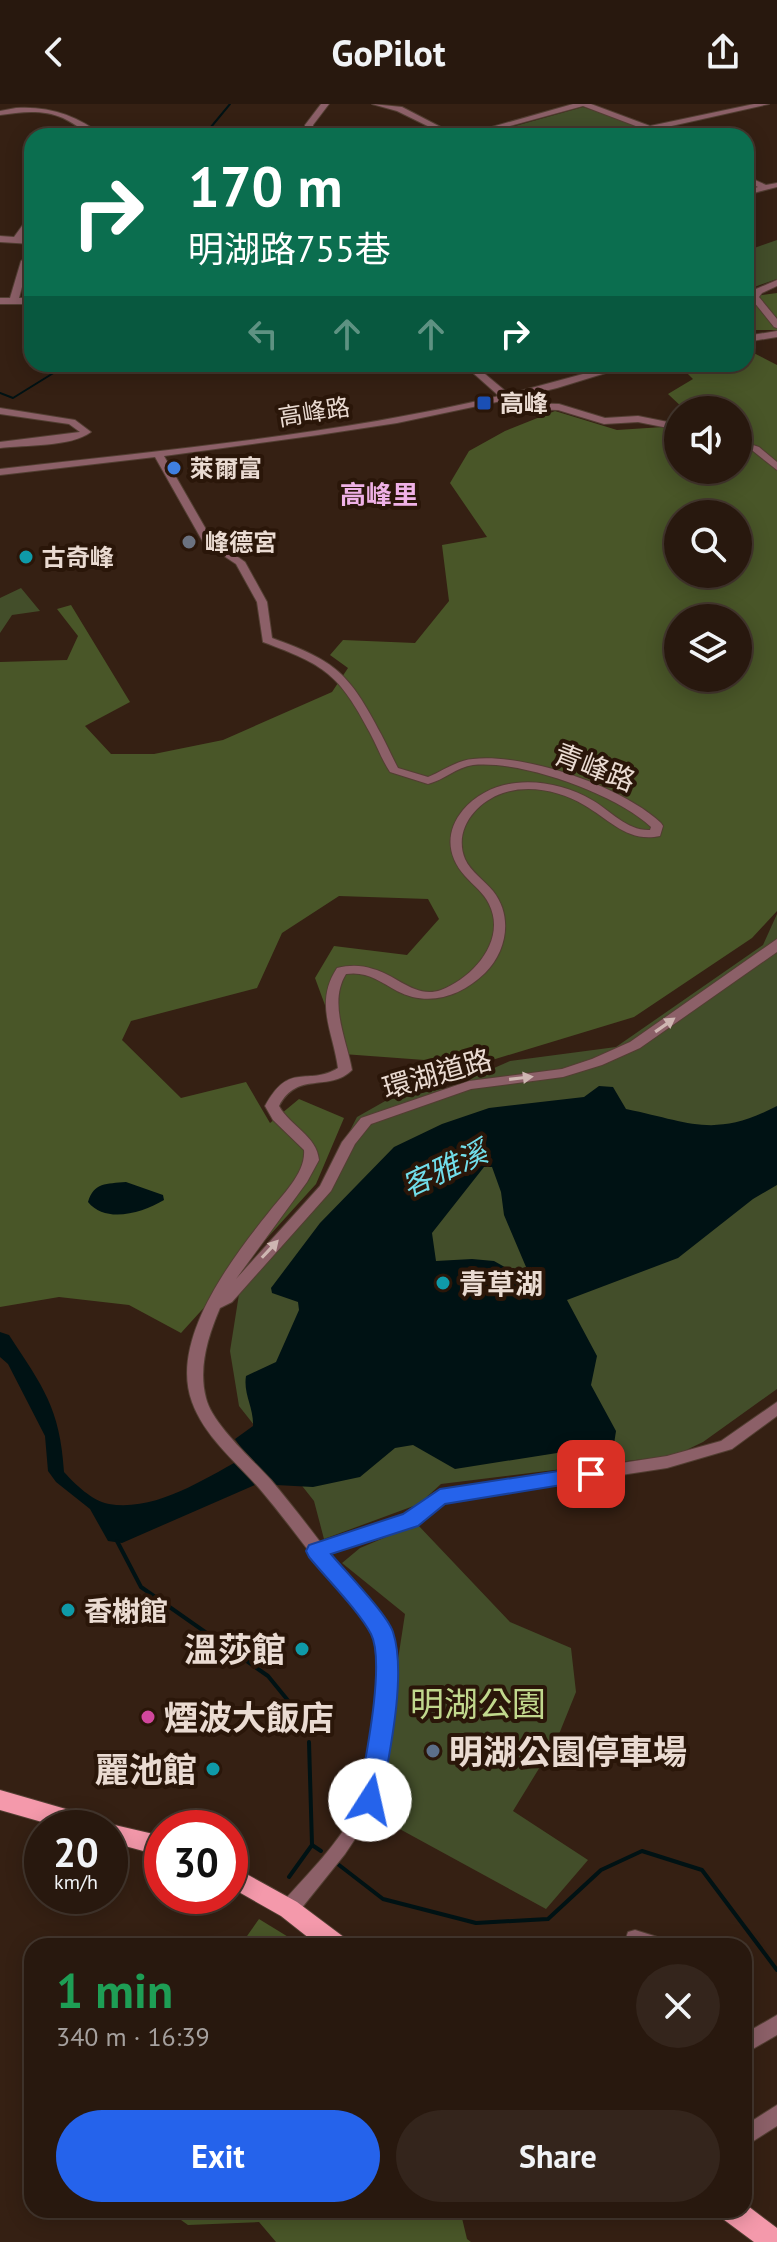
<!DOCTYPE html>
<meta charset="utf-8">
<style>
body{margin:0;font-family:"PT Sans","Noto Sans TC",sans-serif;background:#34251c;color:#f1f3f6;height:100vh;display:flex;flex-direction:column;font-size:30px;white-space:nowrap}
*{box-sizing:border-box;margin:0}
p{font-size:26px;color:#a5a09e}
.icon{flex:none;width:44px;height:44px;fill:none;stroke:currentColor;stroke-width:2;stroke-linecap:round;stroke-linejoin:round}
.map{position:relative;flex:1;overflow:hidden}
.sheet{position:absolute;left:24px;top:1834px;width:728px;height:280px;display:flex;flex-direction:column;background:#28180e;border-radius:24px;box-shadow:0 4px 20px #0003,0 0 0 2px #44372e}
.sheet>*{flex:none}
.top-card{position:absolute;left:24px;top:24px;width:730px;height:244px;border-radius:24px;box-shadow:0 4px 20px #0003,0 0 0 2px #44372e;background:#0b6e4f;color:#fff;overflow:hidden}
.buttons{position:absolute;left:664px;top:292px;display:grid;gap:16px}
.buttons a{display:grid;place-items:center;width:88px;height:88px;border-radius:50%;background:#28180e;box-shadow:0 4px 20px #0003,0 0 0 2px #44372e;font-size:40px}
.speed{position:absolute;left:24px;top:1706px;display:flex;gap:16px;font-size:40px;font-weight:700;text-align:center}
.speed>*{display:grid;place-content:center;width:104px;height:104px;border-radius:50%;background:#28180e;box-shadow:0 4px 20px #0003,0 0 0 2px #44372e;line-height:1}
.speed small{font-size:20px;font-weight:400}
.speed .limit{border:12px solid #d22;background:#fff;color:#111}
.pin{position:absolute;display:grid;place-items:center;width:68px;height:68px;color:#fff;margin:-34px;border-radius:16px;box-shadow:0 4px 12px #0006}
.me{position:absolute;width:88px;margin:-44px;rotate:10deg;stroke-linejoin:round;filter:drop-shadow(0 0 6px #0008)}
.turn{display:flex;align-items:center;gap:28px;height:168px;padding:0 32px;font-size:36px}
.turn .icon{width:104px;height:104px;stroke-width:2.5}
.turn b{display:block;font-size:56px;line-height:68px}
.lanes{display:flex;align-items:center;height:76px;padding:0 32px;background:#0003;justify-content:center;gap:40px;direction:ltr}
.lanes .off{opacity:.35}
.round{display:grid;place-items:center;flex:none;width:84px;height:84px;border-radius:42px;background:#34251c}
.summary{display:flex;align-items:center;justify-content:space-between;height:136px;padding:0 32px}
h1{font-size:48px;font-weight:800;line-height:60px;color:#1e9e55}
.action{display:flex;gap:16px;margin-top:auto;padding:16px 32px}
.action a{flex:1;height:92px;border-radius:48px;background:#2563eb;color:#fff;font-size:32px;font-weight:800;line-height:92px;text-align:center}
.action a+a{background:#34251c;color:#f1f3f6}
header{display:flex;justify-content:space-between;align-items:center;height:104px;padding:0 32px;background:#28180e;font-size:36px;font-weight:800}
.map>svg:first-child{display:block}
.green{fill:#434e2a}
.forest{fill:#495628;fill-rule:evenodd}
.water{fill:#001214;fill-rule:evenodd}
.lines{fill:none;stroke-linecap:round;stroke-linejoin:round}
.stream-far1{stroke:#001214;stroke-width:2}
.stream{stroke:#001214;stroke-width:4}
.minor-casing{stroke:#523e32;stroke-width:2}
.major-casing{stroke:#523e32;stroke-width:2}
.minor{fill:#8c6068;fill-rule:evenodd}
.major{fill:#f499ab;fill-rule:evenodd}
.oneway{fill:#ceb6b2}
.route{fill:#2563eb;stroke:#184099;stroke-width:2}
.transit-dot{fill:#1a4fb4;stroke:#2a1609;stroke-width:3}
.shop-dot{fill:#3f7fe0;stroke:#2a1609;stroke-width:3}
.worship-dot{fill:#6b7280;stroke:#2a1609;stroke-width:3}
.culture-dot{fill:#0f9aa8;stroke:#2a1609;stroke-width:3}
.hotel-dot{fill:#d1479c;stroke:#2a1609;stroke-width:3}
.service-dot{fill:#5c6f8a;stroke:#2a1609;stroke-width:3}
.labels{text-anchor:middle;dominant-baseline:central;stroke-width:8;stroke-linejoin:round;paint-order:stroke}
.far-poi-label{font-size:24px;font-weight:bold;fill:#eadbd2;stroke:#2a1609;text-anchor:start}
.far-street-label{font-size:24px;fill:#eadbd2;stroke:#2a1609}
.far-quarter-label{font-size:26px;font-weight:bold;fill:#efb1e6;stroke:#2a1609}
.street-label{font-size:28px;fill:#eadbd2;stroke:#2a1609}
.poi-label{font-size:28px;font-weight:bold;fill:#eadbd2;stroke:#2a1609;text-anchor:start}
.water-label{font-size:30px;font-style:italic;fill:#71ddea;stroke:#2a1609}
.near-poi-label{font-size:34px;font-weight:bold;fill:#eadbd2;stroke:#2a1609;text-anchor:end}
.near-park-label{font-size:34px;fill:#c1d88d;stroke:#2a1609}
</style>
<header><svg class="icon" aria-label="back" viewBox="0 0 24 24"><path d="M15 5l-7 7 7 7"/></svg>GoPilot<svg class="icon" aria-label="share" viewBox="0 0 24 24"><path d="M12 15V3M7 8l5-5 5 5M5 13v7h14v-7"/></svg></header>
<div class="map">
<svg width="777" height="2138" viewBox="0 0 777 2138">
<rect width="100%" height="100%" fill="#352013"/>
<!-- green -->
<g class="green">
<polygon points="583,3 642,23 600,32 480,32"/>
<polygon points="777,136 777,175 746,186 746,147"/>
<polygon points="21,484 40,507 12,511 0,529 0,494"/>
<polygon points="777,810 777,1285 703,1338 676,1351 441,1380 419,1400 324,1435 314,1397 239,1302 230,1247 239,1190 319,1087 357,1013 387,996 451,983 510,957 616,943 763,841"/>
<polygon points="417,1420 510,1518 571,1544 576,1588 557,1635 513,1707 588,1756 546,1805 374,1711 405,1510 342,1459 360,1444"/>
</g>
<!-- forest -->
<g class="forest">
<polygon points="777,189 777,226 746,226 746,193"/>
<path d="M 746,245 L 777,261 L 777,807 L 752,834 L 634,913 L 479,960 L 343,950 L 315,874 L 334,842 L 407,851 L 439,815 L 428,795 L 339,792 L 282,829 L 257,884 L 131,917 L 122,936 L 181,994 L 246,978 L 270,1019 L 299,995 L 344,1014 L 316,1080 L 181,1229 L 129,1201 L 59,1193 L 0,1203 L 0,558 L 67,556 L 78,532 L 57,505 L 71,501 L 130,598 L 85,622 L 111,650 L 154,650 L 223,636 L 332,588 L 348,564 L 330,551 L 343,536 L 415,539 L 449,497 L 442,441 L 487,433 L 450,379 L 469,347 L 505,327 L 555,307 L 617,326 L 678,322 L 678,366 L 738,366 L 738,306 L 685,306 L 668,290 L 693,275 L 682,264 L 697,260 L 746,260 ZM 678,410 L 738,410 L 738,470 L 678,470 ZM 678,514 L 738,514 L 738,574 L 678,574 Z"/>
<polygon points="259,1815 303,1842 240,1842"/>
<polygon points="167,2106 460,2106 467,2135 471,2138 276,2138 259,2118 188,2121"/>
</g>
<!-- water -->
<g class="water">
<path d="M 599,982 L 613,983 L 626,1005 C 690,1018 714,1035 777,1002 L 777,1081 L 753,1095 L 678,1154 L 567,1196 L 597,1252 L 591,1281 L 616,1327 L 614,1340 L 455,1365 L 413,1341 L 395,1344 L 360,1373 L 313,1383 L 276,1381 L 266,1376 L 122,1439 L 108,1437 L 90,1405 L 56,1378 L 48,1367 L 45,1332 L 8,1260 L 0,1253 L 0,1228 L 9,1231 C 43,1283 60,1304 64,1368 C 75,1380 92,1397 109,1400 C 157,1408 207,1373 247,1352 L 235,1335 L 253,1322 C 254,1304 243,1290 246,1272 L 276,1258 L 299,1206 L 298,1198 L 272,1189 L 271,1184 L 320,1119 L 394,1043 L 442,1020 L 489,1004 L 584,993 ZM 484,1063 L 492,1063 L 501,1088 L 504,1111 L 529,1170 L 524,1174 L 494,1157 L 472,1155 L 436,1157 L 432,1129 Z"/>
<path d="M 126,1078 L 163,1091 L 164,1096 C 142,1109 106,1120 88,1098 C 94,1078 106,1080 126,1078 Z"/>
</g>
<g class="lines">
<!-- stream-far1 -->
<g class="stream-far1">
<polyline points="211,23 230,0"/>
<polyline points="0,289 13,294 68,260"/>
</g>
<!-- stream -->
<g class="stream">
<polyline points="117,1437 141,1483 268,1572 299,1610"/>
<polyline points="312,1741 321,1747"/>
<polyline points="339,1761 383,1795 476,1819 548,1815 601,1766 642,1747 702,1766 777,1866"/>
<polyline points="289,1773 312,1741 309,1638"/>
</g>
<!-- minor casing -->
<g class="minor-casing">
<g id="minor">
<polygon points="321,0 329,0 313,21 313,26 318,32 310,32 305,27 305,21"/>
<polygon points="372,0 402,3 458,32 448,32 397,7"/>
<path d="M 573,0 L 591,0 L 650,22 L 754,0 L 769,0 L 658,25 L 673,32 C 663,32 654,27 646,28 C 634,28 623,32 611,32 L 641,24 L 583,2 L 473,32 L 460,32 Z"/>
<path d="M 16,4 C 49,2 77,11 103,32 C 88,32 76,20 63,14 C 42,5 21,8 0,11 L 0,7 Z"/>
<polygon points="746,72 766,81 777,79 777,83 746,91 746,87 758,83 746,77"/>
<polygon points="27,115 32,115 32,120 22,134 32,134 32,140 0,138 0,132 14,133"/>
<polygon points="25,154 29,157 19,194 32,194 32,200 0,200 0,194 10,194 21,157"/>
<polygon points="777,176 777,182 762,189 759,193 777,215 777,224 774,223 750,193 756,185"/>
<polygon points="777,227 777,233 746,238 746,232"/>
<path d="M 463,260 L 473,260 L 509,290 L 620,260 L 635,260 L 557,284 L 516,294 L 528,299 L 559,300 L 605,314 L 638,312 L 678,320 L 678,326 L 638,318 L 604,320 L 558,306 L 526,305 L 506,296 L 397,319 L 318,331 L 164,352 L 211,434 L 245,458 L 267,498 L 272,534 C 336,557 349,569 381,630 C 387,641 392,653 398,664 L 428,673 C 443,667 457,656 473,655 C 526,649 623,683 661,719 L 663,722 L 660,732 C 628,739 610,716 584,701 C 561,687 529,680 503,689 C 476,698 453,726 465,755 C 471,768 484,776 493,787 C 513,812 507,847 485,869 C 460,893 428,903 397,887 C 379,877 367,867 346,870 C 328,899 347,936 352,966 C 329,989 298,966 279,1002 C 290,1022 317,1032 319,1056 L 307,1078 L 236,1175 L 320,1082 L 342,1038 L 361,1014 L 469,977 L 562,965 L 592,955 L 630,938 L 777,835 L 777,848 L 640,944 L 602,961 L 563,973 L 471,985 L 371,1020 L 355,1040 L 331,1087 L 232,1198 L 220,1204 C 208,1232 198,1264 206,1294 C 212,1320 253,1356 271,1376 C 288,1396 305,1418 321,1439 L 405,1412 L 434,1389 L 440,1387 L 667,1352 L 721,1337 L 777,1298 L 777,1312 L 732,1345 L 667,1364 L 444,1398 L 417,1420 L 329,1449 L 391,1528 L 393,1567 L 391,1619 L 385,1670 L 380,1690 L 371,1711 L 345,1750 L 296,1811 L 289,1813 L 282,1811 L 280,1805 L 282,1799 C 308,1769 341,1738 358,1701 C 378,1659 378,1576 375,1530 L 314,1453 L 310,1451 L 308,1446 C 292,1425 276,1404 259,1384 C 236,1358 204,1332 192,1298 C 169,1236 232,1154 269,1108 C 282,1091 306,1069 304,1046 L 273,1016 L 265,1002 C 290,956 307,983 338,964 C 333,927 314,899 337,864 C 350,861 361,861 373,865 C 397,871 415,895 441,886 C 473,874 507,836 489,800 C 484,789 473,781 465,772 C 447,752 445,728 463,706 C 476,691 495,681 516,679 C 541,676 570,683 592,696 C 611,707 627,727 650,726 L 651,723 C 616,690 522,656 473,661 C 457,663 444,676 428,680 L 390,668 C 382,656 377,642 370,629 C 339,570 325,561 263,538 L 257,498 L 236,460 L 203,438 L 155,353 L 0,371 L 0,365 C 167,346 335,331 499,292 Z"/>
<path d="M 0,304 L 75,316 L 91,328 C 72,343 24,341 0,344 L 0,338 L 80,328 L 69,320 L 0,310 Z"/>
<polygon points="738,336 759,343 777,358 777,366 753,347 738,342"/>
<polygon points="635,1826 667,1836 669,1842 634,1842 628,1840 626,1834 628,1828"/>
<polygon points="777,1911 777,1931 744,1950 744,1930"/>
<polygon points="777,2001 777,2022 744,2043 744,2022"/>
</g>
</g>
<!-- major casing -->
<g class="major-casing">
<g id="major">
<polygon points="0,1686 97,1714 106,1719 162,1732 162,1752 110,1738 110,1724 63,1724 0,1706"/>
<polygon points="230,1761 297,1798 345,1834 349,1842 319,1842 281,1812 230,1783"/>
<polygon points="744,2099 777,2124 777,2138 754,2138 723,2115 719,2106 744,2106"/>
</g>
</g>
<!-- minor -->
<use href="#minor" class="minor"/>
<!-- major -->
<use href="#major" class="major"/>
</g>
<!-- one-way arrows -->
<defs><path id="oneway-solid" d="M-6-.8H1V-3.2L6.5 0L1 3.2V.8H-6Z" transform="scale(2)"/></defs>
<g class="oneway">
<use href="#oneway-solid" transform="translate(665 921) rotate(-35)"/>
<use href="#oneway-solid" transform="translate(521 974) rotate(-7)"/>
<use href="#oneway-solid" transform="translate(270 1145) rotate(-47)"/>
</g>
<!-- route -->
<path class="route" d="M 591,1362 L 598,1365 L 601,1370 L 598,1375 L 445,1400 L 418,1422 L 331,1450 C 345,1467 387,1510 393,1528 C 407,1570 389,1652 381,1696 L 378,1703 L 370,1705 L 361,1703 L 358,1696 C 364,1662 386,1559 371,1530 C 359,1507 326,1474 309,1453 L 306,1447 L 309,1441 L 403,1410 L 440,1385 Z"/>
<!-- markers -->
<rect class="transit-dot" x="476" y="291" width="16" height="16" rx="4"/>
<circle class="shop-dot" cx="174" cy="364" r="8"/>
<circle class="worship-dot" cx="189" cy="438" r="8"/>
<g class="culture-dot">
<circle cx="26" cy="453" r="8"/>
<circle cx="443" cy="1179" r="8"/>
<circle cx="68" cy="1506" r="8"/>
<circle cx="302" cy="1545" r="8"/>
<circle cx="213" cy="1665" r="8"/>
</g>
<circle class="hotel-dot" cx="148" cy="1613" r="8"/>
<circle class="service-dot" cx="433" cy="1647" r="8"/>
<g class="labels">
<!-- far-poi labels -->
<g class="far-poi-label">
<text x="500" y="299">高峰</text>
<text x="190" y="364">萊爾富</text>
<text x="205" y="438">峰德宮</text>
<text x="42" y="453">古奇峰</text>
</g>
<!-- far-street labels -->
<g class="far-street-label">
<text transform="translate(314 308) rotate(-9)">高峰路</text>
</g>
<!-- far-quarter labels -->
<g class="far-quarter-label">
<text x="379" y="390">高峰里</text>
</g>
<!-- street labels -->
<g class="street-label">
<text transform="translate(595 663) rotate(21)">青峰路</text>
<text transform="translate(437 969) rotate(-16)">環湖道路</text>
</g>
<!-- poi labels -->
<g class="poi-label">
<text x="459" y="1179">青草湖</text>
<text x="84" y="1506">香榭館</text>
</g>
<!-- water labels -->
<g class="water-label">
<text transform="translate(444 1064) rotate(-25)">客雅溪</text>
</g>
<!-- near-poi labels -->
<g class="near-poi-label">
<text x="286" y="1545">溫莎館</text>
<text x="164" y="1613" text-anchor="start">煙波大飯店</text>
<text x="449" y="1647" text-anchor="start">明湖公園停車場</text>
<text x="197" y="1665">麗池館</text>
</g>
<!-- near-park labels -->
<g class="near-park-label">
<text x="478" y="1599">明湖公園</text>
</g>
</g>
</svg>
<div class="buttons">
<a><svg class="icon" aria-label="sound" viewBox="0 0 24 24"><path d="M4 9h4l5-4v14l-5-4H4zM17 9q2 3 0 6"/></svg></a>
<a><svg class="icon" aria-label="search" viewBox="0 0 24 24"><circle cx="10" cy="10" r="6"/><path d="M15 15l6 6"/></svg></a>
<a><svg class="icon" aria-label="layers" viewBox="0 0 24 24"><path d="M12 4l9 5-9 5-9-5zM3 14l9 5 9-5"/></svg></a>
</div>
<div class="speed"><div>20<small>km/h</small></div><div class="limit">30</div></div>
<div class="pin" style="left:591px;top:1370px;background:#d93025"><svg class="icon" aria-label="arrive" viewBox="0 0 24 24"><path d="M6 21V4h12l-3 4 3 4H6"/></svg></div>
<svg class="me" style="left:370px;top:1696px" viewBox="-20 -20 40 40"><circle r="19" fill="#fff"/><path d="M0-13L10 11 0 6-10 11z" fill="#2563eb"/></svg>
<div class="top-card">
<div class="turn"><svg class="icon" aria-label="right" viewBox="0 0 24 24"><path d="M7 20v-9h11M14 6l5 5-5 5"/></svg><div><b>170 m</b>明湖路755巷</div></div>
<div class="lanes"><svg class="icon off" aria-label="left" viewBox="0 0 24 24"><path d="M17 20v-9H6M10 6l-5 5 5 5"/></svg><svg class="icon off" aria-label="ahead" viewBox="0 0 24 24"><path d="M12 20V5M6 11l6-6 6 6"/></svg><svg class="icon off" aria-label="ahead" viewBox="0 0 24 24"><path d="M12 20V5M6 11l6-6 6 6"/></svg><svg class="icon" aria-label="right" viewBox="0 0 24 24"><path d="M7 20v-9h11M14 6l5 5-5 5"/></svg></div>
</div>
<section class="sheet">
<div class="summary"><div><h1>1 min</h1><p>340 m · 16:39</p></div><a class="round"><svg class="icon" aria-label="close" viewBox="0 0 24 24"><path d="M6 6l12 12M18 6L6 18"/></svg></a></div>
<div class="action"><a>Exit</a><a>Share</a></div>
</section>
</div>
